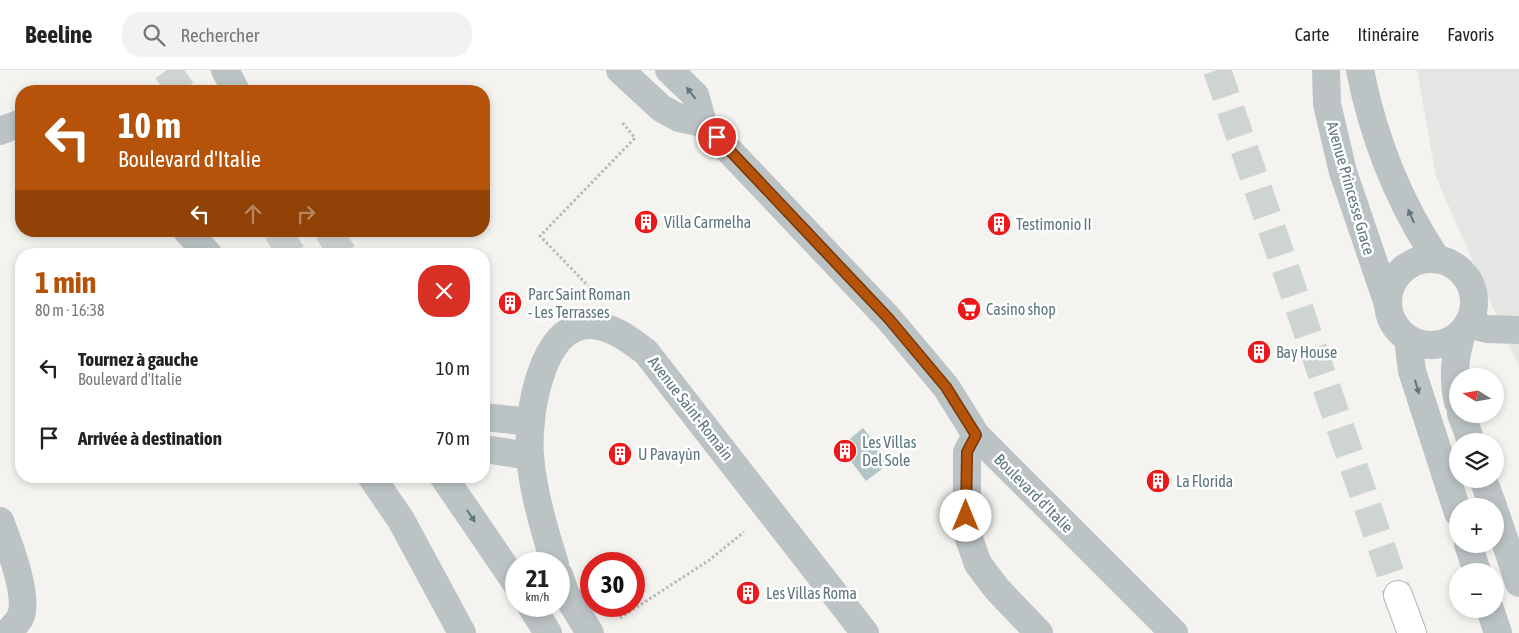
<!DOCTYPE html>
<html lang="fr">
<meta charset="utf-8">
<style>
body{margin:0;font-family:"Asap Condensed",sans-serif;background:#f2f2f2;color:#222;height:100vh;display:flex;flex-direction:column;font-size:19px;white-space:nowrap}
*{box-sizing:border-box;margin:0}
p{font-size:16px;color:#767676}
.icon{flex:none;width:28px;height:28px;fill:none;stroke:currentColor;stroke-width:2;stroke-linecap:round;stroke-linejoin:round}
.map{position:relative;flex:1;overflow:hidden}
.drawer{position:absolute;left:15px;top:178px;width:475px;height:235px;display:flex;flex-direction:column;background:#fff;border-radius:20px;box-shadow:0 2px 8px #0003}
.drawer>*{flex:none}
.guide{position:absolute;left:15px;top:15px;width:475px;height:152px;border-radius:20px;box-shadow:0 2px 8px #0003;background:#b45309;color:#fff;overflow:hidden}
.needle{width:32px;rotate:281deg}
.tools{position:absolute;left:1449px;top:298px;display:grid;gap:10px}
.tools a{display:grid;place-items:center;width:55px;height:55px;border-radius:50%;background:#fff;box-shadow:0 2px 8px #0003;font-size:25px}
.speed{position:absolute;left:505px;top:482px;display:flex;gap:10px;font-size:25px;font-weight:700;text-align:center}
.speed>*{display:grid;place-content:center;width:65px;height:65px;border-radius:50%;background:#fff;box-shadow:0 2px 8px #0003;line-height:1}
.speed small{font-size:12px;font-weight:400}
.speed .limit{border:8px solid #d22;background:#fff;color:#111}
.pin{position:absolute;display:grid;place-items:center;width:42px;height:42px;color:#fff;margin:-21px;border:2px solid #fff;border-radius:50%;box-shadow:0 1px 5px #0007}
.me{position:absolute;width:55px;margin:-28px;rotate:0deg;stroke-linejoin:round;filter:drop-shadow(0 0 4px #0008)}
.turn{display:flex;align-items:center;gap:18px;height:105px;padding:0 20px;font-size:22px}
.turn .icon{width:65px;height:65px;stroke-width:2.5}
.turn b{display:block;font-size:35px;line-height:42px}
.lanes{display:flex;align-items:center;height:48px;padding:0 20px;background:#0003;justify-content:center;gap:25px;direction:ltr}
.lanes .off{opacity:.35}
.round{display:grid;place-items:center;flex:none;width:52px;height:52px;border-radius:20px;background:#f2f2f2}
.overview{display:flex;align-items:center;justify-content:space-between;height:85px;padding:0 20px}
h1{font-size:30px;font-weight:700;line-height:38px;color:#b45309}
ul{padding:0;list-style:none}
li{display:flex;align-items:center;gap:15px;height:70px;padding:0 20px}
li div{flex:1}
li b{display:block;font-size:19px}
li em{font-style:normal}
header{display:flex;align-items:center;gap:30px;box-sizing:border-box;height:70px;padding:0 25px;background:#fff;border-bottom:1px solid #e0e0e0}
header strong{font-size:24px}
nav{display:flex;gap:28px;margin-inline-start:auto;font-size:18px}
.search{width:350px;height:45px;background:#f2f2f2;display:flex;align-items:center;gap:12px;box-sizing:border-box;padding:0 18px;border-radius:20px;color:#767676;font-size:19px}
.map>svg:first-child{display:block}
.built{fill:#e5e5e3}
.water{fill:#b2c5c6}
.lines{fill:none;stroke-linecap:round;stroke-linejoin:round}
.minor-tunnel{stroke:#ced4d2;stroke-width:28;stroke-dasharray:28 14;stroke-linecap:butt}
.major-tunnel{stroke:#ced4d2;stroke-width:28;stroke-dasharray:28 14;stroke-linecap:butt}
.major-casing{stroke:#afb7b9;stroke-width:30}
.path{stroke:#b6bbbc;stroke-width:3;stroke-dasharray:2.5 2.5;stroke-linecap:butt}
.minor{stroke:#bcc3c5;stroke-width:28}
.major{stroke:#fff;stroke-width:28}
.oneway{fill:#5d777c}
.route-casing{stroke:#753606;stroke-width:12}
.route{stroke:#b45309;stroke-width:9}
.labels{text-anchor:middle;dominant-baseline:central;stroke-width:5;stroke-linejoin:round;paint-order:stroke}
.street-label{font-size:16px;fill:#5d777c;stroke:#fff}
.poi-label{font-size:16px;fill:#5d777c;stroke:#fff;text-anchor:start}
</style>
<header>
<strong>Beeline</strong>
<div class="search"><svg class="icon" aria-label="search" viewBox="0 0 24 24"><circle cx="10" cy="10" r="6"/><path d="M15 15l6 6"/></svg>Rechercher</div>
<nav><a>Carte</a><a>Itinéraire</a><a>Favoris</a></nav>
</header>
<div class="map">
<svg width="1519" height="563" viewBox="0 0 1519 563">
<rect width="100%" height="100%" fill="#f4f3ef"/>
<!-- built -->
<polygon class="built" points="1417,0 1519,0 1519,297 1436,107"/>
<!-- water -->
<polygon class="water" points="863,358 890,393 866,411 840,377"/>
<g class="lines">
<!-- minor-tunnel -->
<g class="minor-tunnel">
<polyline points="167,0 182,21"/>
<polyline points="277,161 292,184"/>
<polyline points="328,161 343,184"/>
</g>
<!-- major-tunnel -->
<polyline class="major-tunnel" points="1217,0 1398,525"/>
<!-- major casing -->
<g class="major-casing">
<polyline id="major" points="1398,525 1412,563"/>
</g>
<!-- path -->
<g class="path">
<polyline points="593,221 540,166 635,68 622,52"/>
<polyline points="620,548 708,491 744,462"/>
</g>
<!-- minor -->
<g class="minor">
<polyline points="225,0 236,21"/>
<polyline points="620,0 661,38 679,48 703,53"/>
<polyline points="669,0 695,25 703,53 889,249 946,317 976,365 1174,563"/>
<polyline points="1326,0 1327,34 1343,102 1388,234"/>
<path d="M 1360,0 C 1373,66 1399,132 1436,188"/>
<polyline points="0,61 21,53"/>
<polyline points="187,161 208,184"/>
<circle cx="1431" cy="232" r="43"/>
<polyline points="1468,254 1487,259 1519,260"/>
<polyline points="1408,269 1412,301 1458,443"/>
<path d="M 1458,332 C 1452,307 1455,287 1462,263"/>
<polyline points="1461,344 1471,371"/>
<polyline points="484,347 531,352"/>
<polyline points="976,365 967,382 967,463 978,494 997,519 1039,563"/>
<polyline points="484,379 530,386"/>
<polyline points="371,406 401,450 462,563"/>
<polyline points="443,406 516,513"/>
<polyline points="1483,409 1493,436"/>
<polyline points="1495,442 1519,513"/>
<path d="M 0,451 C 8,472 30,527 20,548 C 17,553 11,559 7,563"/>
<polyline points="1468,474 1477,501"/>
<path d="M 555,494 C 544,459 533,422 530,386 C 527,348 540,252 592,255 C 614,257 630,270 646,282 L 865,563"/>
<polyline points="559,505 565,522 590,563"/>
<polyline points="531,536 548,563"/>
<polyline points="1490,539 1498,563"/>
</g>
<!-- major -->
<use href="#major" class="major"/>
</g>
<!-- one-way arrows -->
<defs><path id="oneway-solid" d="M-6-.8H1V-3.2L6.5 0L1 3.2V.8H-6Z" transform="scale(1.25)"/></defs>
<g class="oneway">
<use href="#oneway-solid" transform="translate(691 23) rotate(-128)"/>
<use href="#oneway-solid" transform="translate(1411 146) rotate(-114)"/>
<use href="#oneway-solid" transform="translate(1417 317) rotate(74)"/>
<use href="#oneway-solid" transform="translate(471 446) rotate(56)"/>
</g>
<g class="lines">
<!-- route casing -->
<g class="route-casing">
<polyline id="route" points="717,67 889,249 946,317 976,365 967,382 966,446"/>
</g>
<!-- route -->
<use href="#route" class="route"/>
</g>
<!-- icons -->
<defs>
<g id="building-disc" transform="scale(1.25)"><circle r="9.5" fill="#eb191a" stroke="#fff"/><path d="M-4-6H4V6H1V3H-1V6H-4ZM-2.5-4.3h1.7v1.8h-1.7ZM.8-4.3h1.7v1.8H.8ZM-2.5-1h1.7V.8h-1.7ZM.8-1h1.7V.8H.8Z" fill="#fff"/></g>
<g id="supermarket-disc" transform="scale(1.25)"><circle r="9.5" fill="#eb191a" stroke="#fff"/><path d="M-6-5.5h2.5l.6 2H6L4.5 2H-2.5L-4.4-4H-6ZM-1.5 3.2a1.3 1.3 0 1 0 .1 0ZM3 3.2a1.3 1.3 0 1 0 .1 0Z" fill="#fff"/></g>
</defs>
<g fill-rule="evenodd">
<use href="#building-disc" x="646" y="152"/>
<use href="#building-disc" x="999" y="154"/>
<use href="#building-disc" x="510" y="233"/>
<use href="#supermarket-disc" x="969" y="239"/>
<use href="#building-disc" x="1259" y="282"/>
<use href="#building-disc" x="845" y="381"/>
<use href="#building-disc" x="620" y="384"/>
<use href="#building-disc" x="1158" y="411"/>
<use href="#building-disc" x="748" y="523"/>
</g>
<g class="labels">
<!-- street labels -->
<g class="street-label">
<text transform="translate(1351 118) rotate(74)">Avenue Princesse Grace</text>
<text transform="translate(691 338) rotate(52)">Avenue Saint-Romain</text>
<text transform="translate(1034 423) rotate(45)">Boulevard d'Italie</text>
</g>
<!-- poi labels -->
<g class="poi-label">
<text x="664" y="152">Villa Carmelha</text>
<text x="1016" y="154">Testimonio II</text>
<text x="528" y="224">Parc Saint Roman<tspan x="528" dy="18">- Les Terrasses</tspan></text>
<text x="986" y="239">Casino shop</text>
<text x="1276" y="282">Bay House</text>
<text x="862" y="372">Les Villas<tspan x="862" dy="18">Del Sole</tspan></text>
<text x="638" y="384">U Pavayùn</text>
<text x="1176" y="411">La Florida</text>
<text x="766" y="523">Les Villas Roma</text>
</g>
</g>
</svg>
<div class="tools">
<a><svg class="needle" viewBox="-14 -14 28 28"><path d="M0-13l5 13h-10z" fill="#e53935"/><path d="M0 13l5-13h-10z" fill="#767676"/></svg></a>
<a><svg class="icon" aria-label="layers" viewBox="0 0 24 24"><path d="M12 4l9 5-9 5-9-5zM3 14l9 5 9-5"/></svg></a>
<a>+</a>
<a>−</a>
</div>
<div class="speed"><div>21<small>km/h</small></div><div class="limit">30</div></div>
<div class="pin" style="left:717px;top:67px;background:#d93025"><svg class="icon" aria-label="arrive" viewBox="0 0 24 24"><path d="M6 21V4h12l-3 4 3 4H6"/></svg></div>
<svg class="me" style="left:966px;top:446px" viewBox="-20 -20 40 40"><circle r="19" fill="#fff"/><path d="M0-13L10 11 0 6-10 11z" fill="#b45309"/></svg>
<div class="guide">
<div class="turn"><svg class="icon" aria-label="left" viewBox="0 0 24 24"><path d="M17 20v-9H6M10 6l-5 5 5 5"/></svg><div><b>10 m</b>Boulevard d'Italie</div></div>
<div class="lanes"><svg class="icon" aria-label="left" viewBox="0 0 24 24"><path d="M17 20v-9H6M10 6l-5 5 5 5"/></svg><svg class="icon off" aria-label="ahead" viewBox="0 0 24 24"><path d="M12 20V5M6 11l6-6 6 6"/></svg><svg class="icon off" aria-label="right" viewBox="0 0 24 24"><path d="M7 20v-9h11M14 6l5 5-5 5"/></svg></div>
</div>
<section class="drawer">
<div class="overview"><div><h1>1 min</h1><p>80 m · 16:38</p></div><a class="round" style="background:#d93025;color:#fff"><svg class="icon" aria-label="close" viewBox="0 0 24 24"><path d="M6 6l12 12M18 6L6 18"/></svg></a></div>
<ul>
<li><svg class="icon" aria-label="left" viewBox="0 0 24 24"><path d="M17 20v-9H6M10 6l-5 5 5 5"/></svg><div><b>Tournez à gauche</b><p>Boulevard d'Italie</p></div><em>10 m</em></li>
<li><svg class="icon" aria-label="arrive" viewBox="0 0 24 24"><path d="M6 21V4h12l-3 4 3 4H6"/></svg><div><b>Arrivée à destination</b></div><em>70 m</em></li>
</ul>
</section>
</div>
